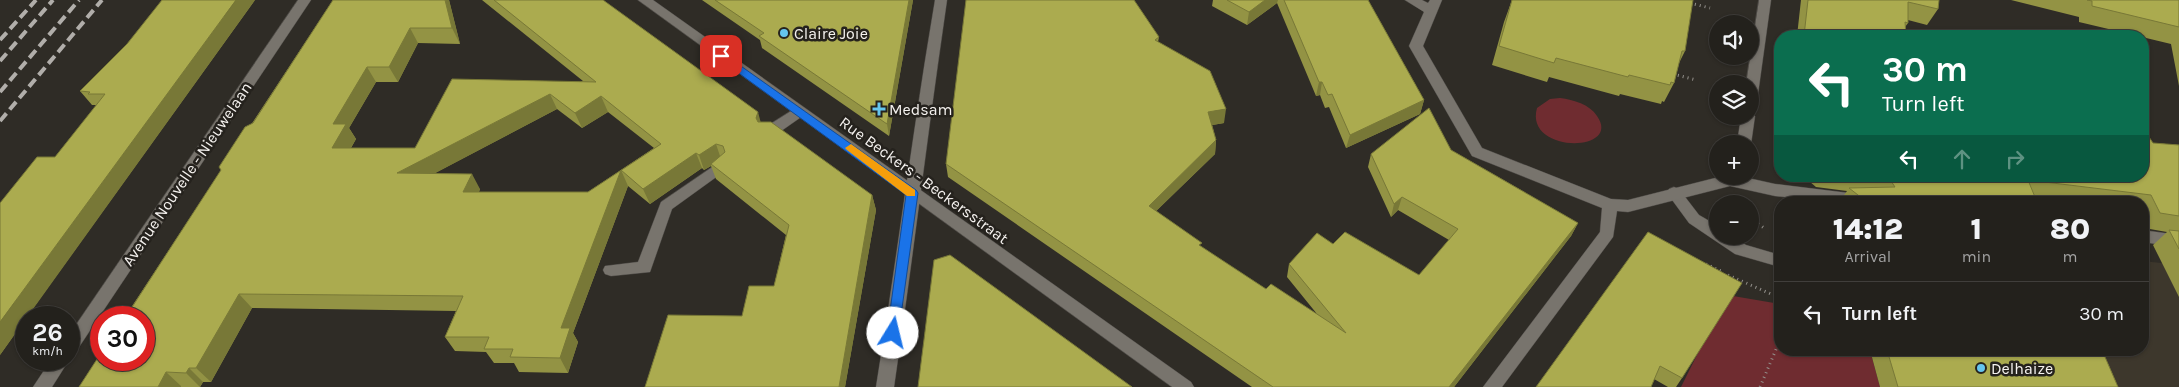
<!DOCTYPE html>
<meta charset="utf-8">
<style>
body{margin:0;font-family:Karla,sans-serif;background:#2f2e29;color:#f1f3f6;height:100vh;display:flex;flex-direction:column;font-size:19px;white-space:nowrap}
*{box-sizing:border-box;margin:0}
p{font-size:16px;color:#a3a3a3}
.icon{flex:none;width:28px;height:28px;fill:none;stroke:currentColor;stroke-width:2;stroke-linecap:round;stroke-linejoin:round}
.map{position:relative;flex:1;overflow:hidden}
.details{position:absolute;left:1774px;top:196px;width:375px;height:160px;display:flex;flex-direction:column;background:#23211c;border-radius:20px;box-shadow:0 1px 4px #0004,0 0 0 1px #403e3b}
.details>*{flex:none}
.hud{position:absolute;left:1774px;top:30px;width:375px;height:152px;border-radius:20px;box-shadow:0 1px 4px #0004,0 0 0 1px #403e3b;background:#0b6e4f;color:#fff;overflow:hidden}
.controls{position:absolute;left:1709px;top:15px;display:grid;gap:10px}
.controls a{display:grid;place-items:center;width:50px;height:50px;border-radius:50%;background:#23211c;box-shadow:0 1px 4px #0004,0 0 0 1px #403e3b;font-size:25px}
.speed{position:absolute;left:15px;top:306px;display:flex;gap:10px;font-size:25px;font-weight:700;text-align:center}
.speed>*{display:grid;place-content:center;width:65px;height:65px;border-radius:50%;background:#23211c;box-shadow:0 1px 4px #0004,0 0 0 1px #403e3b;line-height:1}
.speed small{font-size:12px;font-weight:400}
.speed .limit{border:8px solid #d22;background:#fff;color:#111}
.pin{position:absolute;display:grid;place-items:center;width:42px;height:42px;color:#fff;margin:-21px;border-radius:10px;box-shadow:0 2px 8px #0006}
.me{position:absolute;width:55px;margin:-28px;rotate:9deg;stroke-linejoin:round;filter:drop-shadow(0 0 4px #0008)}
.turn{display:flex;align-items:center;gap:18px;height:105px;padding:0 25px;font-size:22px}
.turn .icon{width:65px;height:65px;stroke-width:2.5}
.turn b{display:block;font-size:35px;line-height:42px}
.lanes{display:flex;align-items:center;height:48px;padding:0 25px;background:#0003;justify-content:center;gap:25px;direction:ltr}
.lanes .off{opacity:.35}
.eta{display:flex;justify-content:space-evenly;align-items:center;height:85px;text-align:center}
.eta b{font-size:30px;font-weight:800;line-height:35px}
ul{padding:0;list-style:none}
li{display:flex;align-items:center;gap:15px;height:65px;padding:0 25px;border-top:1px solid #403e3b}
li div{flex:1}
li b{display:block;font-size:19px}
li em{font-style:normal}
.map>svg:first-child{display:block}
.built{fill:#3d372c}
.green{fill:#6f2c30}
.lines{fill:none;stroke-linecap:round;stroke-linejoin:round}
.service-casing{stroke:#4c4945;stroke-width:1}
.minor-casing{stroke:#4c4945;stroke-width:1}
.tertiary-casing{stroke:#4c4945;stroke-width:1}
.path{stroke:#94918c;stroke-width:3;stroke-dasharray:1 4;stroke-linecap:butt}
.service{fill:#78746d;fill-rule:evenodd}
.minor{fill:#78746d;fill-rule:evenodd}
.tertiary{fill:#78746d;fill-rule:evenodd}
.rail{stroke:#b1aeaa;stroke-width:4;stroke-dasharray:10 5;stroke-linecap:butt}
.wall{fill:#939344;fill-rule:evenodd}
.shaded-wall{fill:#787837}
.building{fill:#abab4f;stroke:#787837;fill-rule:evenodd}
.route{fill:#1a73e8;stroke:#114b97}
.slow{fill:#f59e0b}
.poi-dot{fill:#65c5ee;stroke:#25221d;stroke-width:2}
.labels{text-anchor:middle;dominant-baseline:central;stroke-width:5;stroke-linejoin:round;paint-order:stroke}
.poi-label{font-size:16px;fill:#f5f2ef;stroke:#25221d;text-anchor:start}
.street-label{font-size:16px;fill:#f5f2ef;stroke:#25221d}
</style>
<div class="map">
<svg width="2179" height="387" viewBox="0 0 2179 387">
<rect width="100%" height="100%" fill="#2f2c26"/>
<!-- built -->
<polygon class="built" points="2143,261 2179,265 2179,387 2094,387 2079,350 2142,350"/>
<!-- green -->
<g class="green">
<path d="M 1560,98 C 1574,100 1589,104 1597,116 C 1623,153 1524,154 1537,108 L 1550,99 Z"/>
<polygon points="1733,296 1780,304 1780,350 1870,350 1880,387 1681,387 1700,349"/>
</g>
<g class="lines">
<!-- service casing -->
<g class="service-casing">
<g id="service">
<polygon points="799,106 806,111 804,115 774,136 764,136 762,132 764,128"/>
<polygon points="721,161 726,162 728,166 726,170 672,209 650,272 611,276 605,274 603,270 605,266 638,262 661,202"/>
<polygon points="1674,187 1679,189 1699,215 1718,226 1718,236 1732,236 1746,245 1780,255 1780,267 1735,254 1689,223 1667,193 1669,189"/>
</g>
</g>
<!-- minor casing -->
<g class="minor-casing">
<g id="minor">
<polygon points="298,0 311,0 75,353 69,355 69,335"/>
<path d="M 935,0 L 947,0 C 928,129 913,258 894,387 L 876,387 C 897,258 913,129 935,0 Z"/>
<polygon points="1405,0 1422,0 1428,3 1430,0 1442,0 1423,46 1482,148 1611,199 1628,200 1723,176 1739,176 1775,184 1873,196 1878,198 1881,202 1831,202 1775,196 1730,186 1628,212 1617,211 1613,237 1502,387 1483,387 1600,232 1602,208 1472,156 1409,46 1424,12"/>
<polygon points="1759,0 1771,0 1757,101 1750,106 1750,84 1746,84"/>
<polygon points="1750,112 1755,116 1751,144 1750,146 1750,144 1737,144 1741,116 1750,116"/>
<polygon points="2142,230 2179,235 2179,247 2142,242"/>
<polygon points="69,359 69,360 52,387 33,387 51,360"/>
</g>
</g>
<!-- tertiary casing -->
<g class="tertiary-casing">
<polygon id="tertiary" points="638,0 653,0 1191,382 1194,387 1172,387"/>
</g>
<!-- path -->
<g class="path">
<polyline points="1690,3 1710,8"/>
<polyline points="1673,74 1696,80"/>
<polyline points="1750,218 1764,228"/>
<polyline points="1706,264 1723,272"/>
<polyline points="1728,275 1780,298"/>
<polyline points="1760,387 1780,340"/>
</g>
<!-- service -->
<use href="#service" class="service"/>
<!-- minor -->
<use href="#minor" class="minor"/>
<!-- tertiary -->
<use href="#tertiary" class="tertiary"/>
<!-- rail -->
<g class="rail">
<polyline points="0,40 36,0"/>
<polyline points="0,61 53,0"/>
<polyline points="0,92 79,0"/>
<polyline points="0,121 102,0"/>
</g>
</g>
<!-- wall -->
<g class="wall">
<polygon points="255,0 26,318 0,355 55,157 97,105 92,105 80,91"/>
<path d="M 333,0 L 449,0 L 460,44 L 418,43 L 398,82 L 376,82 L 349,128 L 356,139 L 351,148 L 415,148 L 583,81 L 482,0 L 603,0 L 760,122 L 872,195 L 876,210 L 845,387 L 645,387 L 742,316 L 774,286 L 786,235 L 716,179 L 711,166 L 704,170 L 702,168 L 650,204 L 628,186 L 573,333 L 578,342 L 568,373 L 519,372 L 514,363 L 494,363 L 486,352 L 455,351 L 445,337 L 456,311 L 252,308 L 211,382 L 203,382 L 200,387 L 79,387 ZM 557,109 L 582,128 L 608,112 L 654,148 L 588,192 L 479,192 L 480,189 L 435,173 Z"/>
<polygon points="702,0 913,0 889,136 762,48 760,40"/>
<polygon points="1213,0 1368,0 1424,100 1420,114 1346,148 1329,107 1325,108 1320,95 1316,96 1277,3 1247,25 1212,6"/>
<polygon points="1512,0 1685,51 1679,63 1674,83 1664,102 1662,101 1661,104 1620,94 1619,96 1549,77 1547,82 1492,65 1504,22"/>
<polygon points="1801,0 1939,0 1938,9 1927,25 1908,20 1908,23 1905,27 1906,36 1797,36"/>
<polygon points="2011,0 2179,0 2179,86 2171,44 2142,37 2142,36 2138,36 2079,22 2079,17"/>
<polygon points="1159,37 1158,42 1224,123 1212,125 1216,140 1215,154 1156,211 1201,247 1266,289 1317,314 1287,277 1289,264 1333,244 1419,275 1449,240 1398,210 1391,217 1368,167 1371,154 1451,150 1578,223 1571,236 1454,387 1252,387 948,177 946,164"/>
<polygon points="2153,143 2179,145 2179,297 2153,245 2167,232 2144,228 2142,225 2142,202 2070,202 2036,198 2037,202 1839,202 1847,191 1816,187 1803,176 2142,176"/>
<polygon points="1648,232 1682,378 1676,387 1668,387 1654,379"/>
<polygon points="1870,350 2102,350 2118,387 1880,387"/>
</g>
<!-- shaded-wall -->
<g class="shaded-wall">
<polygon points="236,0 255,0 0,355 0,322"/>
<polygon points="445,0 449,0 460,44 452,28"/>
<polygon points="909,0 913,0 889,136 887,124"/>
<polygon points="1265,0 1278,0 1277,3 1247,25 1249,12"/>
<polygon points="410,28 418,43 398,82 389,67"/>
<polygon points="367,67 376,82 349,128 356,139 342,163 332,148 333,124"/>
<polygon points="1319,82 1322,82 1320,95 1316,96"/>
<polygon points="550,94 557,109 407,188 397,173"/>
<polygon points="601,96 608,112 582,128 575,113"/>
<polygon points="1424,100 1420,114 1346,148 1350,135"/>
<polygon points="1226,109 1224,123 1207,126 1208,112"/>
<polygon points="758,112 762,127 760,133 756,118"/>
<polygon points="1216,140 1215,154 1148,219 1149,206"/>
<polygon points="716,144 721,159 711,164 711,166 704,170 699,155"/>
<polygon points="696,153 702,168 650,204 643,189"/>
<polygon points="621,170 628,186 573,333 578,342 568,373 560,358 561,328"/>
<polygon points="472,174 480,189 472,207 463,192"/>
<polygon points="872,195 876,210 845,387 839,387"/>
<polygon points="1402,197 1398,210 1391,217 1394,204"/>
<polygon points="1578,223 1571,236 1454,387 1449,387"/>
<polygon points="239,294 252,308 211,382 196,368"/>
<polygon points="189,368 203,382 200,387 186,373"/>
<polygon points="166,372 181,386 181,387 158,387"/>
</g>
<!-- building -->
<g class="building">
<polygon points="162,0 236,0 0,322 0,203 37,157 55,157 105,94 88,94 90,92 80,91 127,44"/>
<path d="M 333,0 L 445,0 L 452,28 L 410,28 L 389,67 L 367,67 L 333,124 L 346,124 L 332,148 L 415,148 L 452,79 L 596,82 L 494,0 L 603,0 L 758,112 L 756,118 L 758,122 L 771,122 L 872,195 L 839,387 L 645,387 L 668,315 L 742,316 L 749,286 L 774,286 L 789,225 L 711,164 L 725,152 L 723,146 L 716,144 L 699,155 L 696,153 L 643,189 L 621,170 L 561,328 L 570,328 L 560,358 L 510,357 L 513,349 L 484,349 L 489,337 L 445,337 L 463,296 L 239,294 L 196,368 L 189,368 L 186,373 L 166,372 L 158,387 L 79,387 L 101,353 L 101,360 L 144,360 L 144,318 L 125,318 L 221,170 L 219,167 L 245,127 L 253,123 ZM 550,94 L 575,113 L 601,96 L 661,144 L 588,192 L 463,192 L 472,174 L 397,173 Z"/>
<polygon points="715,0 909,0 887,124 759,36 764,33"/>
<polygon points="966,0 1134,0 1159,37 1155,40 1210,71 1226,109 1208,112 1216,140 1149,206 1202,243 1199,245 1266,289 1271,284 1346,333 1289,264 1317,233 1333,244 1345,232 1419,275 1458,229 1402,197 1394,204 1371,154 1429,108 1451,150 1578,223 1449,387 1273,387 946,164"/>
<polygon points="1227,0 1265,0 1249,12"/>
<polygon points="1284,0 1368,0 1424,100 1350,135 1332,94 1328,95 1322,82 1319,82"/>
<polygon points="1512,0 1693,0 1685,51 1682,51 1674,83 1671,82 1670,85 1629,75 1628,77 1556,58 1554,63 1499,46"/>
<polygon points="1808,0 1939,0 1938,9 1908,2 1908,23 1905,22 1906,36 1804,36"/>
<polygon points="2087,0 2179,0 2179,27 2092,6 2092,1"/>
<polygon points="2142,136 2149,137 2153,143 2179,145 2179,216 2160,213 2151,195 2028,180 2037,202 1867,202 1849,188 1895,187 1891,181 1885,179 1866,176 2142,176"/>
<polygon points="1789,199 1818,202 1790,202"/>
<polygon points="2169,230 2179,231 2179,249"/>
<polygon points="1648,232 1742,283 1682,378 1660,366 1651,387 1536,387"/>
<polygon points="950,255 1132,387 918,387 934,260"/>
<polygon points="1887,350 2102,350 2118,387 1898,387"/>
</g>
<!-- route -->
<polygon class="route" points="721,52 916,190 918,193 898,337 889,337 887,333 906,195 718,58 716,56"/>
<!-- slow -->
<polygon class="slow" points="851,144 915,190 915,196 907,196 847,150 845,148"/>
<!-- markers -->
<g class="poi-dot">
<circle cx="784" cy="33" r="5"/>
<path d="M876.5 101.5h5v5h5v5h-5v5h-5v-5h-5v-5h5z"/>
<circle cx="1981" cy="368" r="5"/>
</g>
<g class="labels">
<!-- poi labels -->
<g class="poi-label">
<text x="794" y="33">Claire Joie</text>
<text x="889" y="109">Medsam</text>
<text x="1991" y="368">Delhaize</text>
</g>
<!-- street labels -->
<g class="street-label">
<text transform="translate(187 174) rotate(-56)">Avenue Nouvelle - Nieuwelaan</text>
<text transform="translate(924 180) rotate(36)">Rue Beckers - Beckersstraat</text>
</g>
</g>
</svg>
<div class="controls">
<a><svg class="icon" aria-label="sound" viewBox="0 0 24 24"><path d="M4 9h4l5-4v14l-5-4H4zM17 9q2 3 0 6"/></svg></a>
<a><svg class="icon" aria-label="layers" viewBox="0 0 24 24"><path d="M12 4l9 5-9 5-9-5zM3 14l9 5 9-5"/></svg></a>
<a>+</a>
<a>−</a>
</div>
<div class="speed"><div>26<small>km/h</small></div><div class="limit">30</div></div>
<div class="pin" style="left:721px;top:56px;background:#d93025"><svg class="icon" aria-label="arrive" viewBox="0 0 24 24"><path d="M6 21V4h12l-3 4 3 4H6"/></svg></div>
<svg class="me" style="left:893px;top:333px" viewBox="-20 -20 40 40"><circle r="19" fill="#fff"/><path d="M0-13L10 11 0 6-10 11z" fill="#1a73e8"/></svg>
<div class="hud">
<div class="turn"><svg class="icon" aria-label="left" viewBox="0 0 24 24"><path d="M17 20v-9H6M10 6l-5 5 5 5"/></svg><div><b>30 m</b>Turn left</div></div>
<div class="lanes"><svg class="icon" aria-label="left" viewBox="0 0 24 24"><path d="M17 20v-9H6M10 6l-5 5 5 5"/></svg><svg class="icon off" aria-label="ahead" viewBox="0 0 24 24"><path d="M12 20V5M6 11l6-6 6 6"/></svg><svg class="icon off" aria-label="right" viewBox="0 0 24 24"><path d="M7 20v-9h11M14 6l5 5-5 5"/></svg></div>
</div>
<section class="details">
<div class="eta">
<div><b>14:12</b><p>Arrival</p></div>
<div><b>1</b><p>min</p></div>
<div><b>80</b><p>m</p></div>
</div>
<ul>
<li><svg class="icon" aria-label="left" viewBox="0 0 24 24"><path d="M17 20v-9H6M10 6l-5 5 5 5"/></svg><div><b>Turn left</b></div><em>30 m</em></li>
</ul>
</section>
</div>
